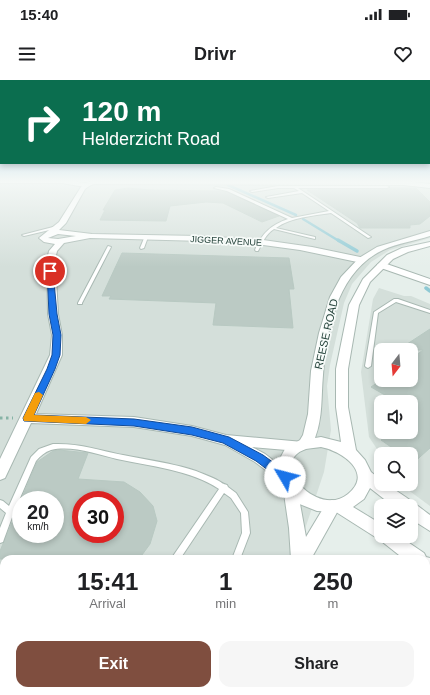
<!DOCTYPE html>
<style>
body{margin:0;font-family:Helvetica,sans-serif;background:#f6f6f6;color:#202124;height:100vh;display:flex;flex-direction:column;font-size:15px;white-space:nowrap}
*{box-sizing:border-box;margin:0}
p{font-size:13px;color:#757577}
.icon{flex:none;width:22px;height:22px;fill:none;stroke:currentColor;stroke-width:2;stroke-linecap:round;stroke-linejoin:round}
.map{position:relative;flex:1;overflow:hidden}
.sheet{position:absolute;left:0px;top:475px;width:430px;height:140px;display:flex;flex-direction:column;background:#fff;border-radius:12px 12px 0 0;box-shadow:0 2px 6px #0003}
.sheet>*{flex:none}
.guide{position:absolute;left:0px;top:0px;width:430px;height:84px;box-shadow:0 2px 6px #0003;background:#0b6e4f;color:#fff;overflow:hidden}
.needle{width:26px;rotate:196deg}
.fabs{position:absolute;left:374px;top:263px;display:grid;gap:8px}
.fabs a{display:grid;place-items:center;width:44px;height:44px;border-radius:8px;background:#fff;box-shadow:0 2px 6px #0003;font-size:20px}
.speed{position:absolute;left:12px;top:411px;display:flex;gap:8px;font-size:20px;font-weight:700;text-align:center}
.speed>*{display:grid;place-content:center;width:52px;height:52px;border-radius:50%;background:#fff;box-shadow:0 2px 6px #0003;line-height:1}
.speed small{font-size:10px;font-weight:400}
.speed .limit{border:6px solid #d22;background:#fff;color:#111}
.pin{position:absolute;display:grid;place-items:center;width:34px;height:34px;color:#fff;margin:-17px;border:2px solid #fff;border-radius:50%;box-shadow:0 1px 4px #0007}
.me{position:absolute;width:44px;margin:-22px;rotate:307deg;stroke-linejoin:round;filter:drop-shadow(0 0 3px #0008)}
.turn{display:flex;align-items:center;gap:14px;height:84px;padding:0 16px;font-size:18px}
.turn .icon{width:52px;height:52px;stroke-width:2.5}
.turn b{display:block;font-size:28px;line-height:34px}
.eta{display:flex;justify-content:space-evenly;align-items:center;height:68px;text-align:center}
.eta b{font-size:24px;font-weight:700;line-height:28px}
.button{display:flex;gap:8px;margin-top:auto;padding:8px 16px}
.button a{flex:1;height:46px;border-radius:12px;background:#7f4e3f;color:#fff;font-size:16px;font-weight:700;line-height:46px;text-align:center}
.button a+a{background:#f6f6f6;color:#202124}
.status{display:flex;justify-content:space-between;align-items:center;height:28px;padding:0 20px;background:#fff;direction:ltr}
.status svg{height:11px;fill:currentColor}
header{display:flex;justify-content:space-between;align-items:center;height:52px;padding:0 16px;background:#fff;font-size:18px;font-weight:700}
.map>svg:first-child{display:block}
.built{fill:#d4dfda;fill-rule:evenodd}
.lines{fill:none;stroke-linecap:round;stroke-linejoin:round}
.stream-far1{stroke:#8ec9d4;stroke-width:2.5}
.stream{stroke:#8ec9d4;stroke-width:3.5}
.building{fill:#bbcac4;stroke:#b8c9c2;fill-rule:evenodd}
.service-casing{stroke:#a8b8b2;stroke-width:2}
.minor-casing{stroke:#a8b8b2;stroke-width:2}
.tertiary-casing{stroke:#a8b8b2;stroke-width:2}
.path{stroke:#86b3a5;stroke-width:3;stroke-dasharray:2.5 3.5;stroke-linecap:butt}
.service{fill:#fff;fill-rule:evenodd}
.minor{fill:#fff;fill-rule:evenodd}
.tertiary{fill:#fff;fill-rule:evenodd}
.route{fill:#1a73e8;stroke:#114b97}
.slow{fill:#f59e0b}
.labels{text-anchor:middle;dominant-baseline:central;stroke-width:3.5;stroke-linejoin:round;paint-order:stroke}
.far-street-label{font-size:9px;fill:#24423a;stroke:#f7fbf9}
.street-label{font-size:11px;fill:#24423a;stroke:#f7fbf9}
</style>
<div class="status"><b>15:40</b><svg viewBox="0 0 49 12"><path d="M0 12V9h3v3zM5 12V6h3v6zM10 12V3h3v9zM15 12V0h3v12zM26 1h20v11H26zM47 4h2v5h-2z"/></svg></div>
<header><svg class="icon" aria-label="menu" viewBox="0 0 24 24"><path d="M4 6h16M4 12h16M4 18h16"/></svg>Drivr<svg class="icon" aria-label="heart" viewBox="0 0 24 24"><path d="M12 20l-8-8c-3-5 5-10 8-4 3-6 11-1 8 4z"/></svg></header>
<div class="map">
<svg width="430" height="615" viewBox="0 0 430 615">
<rect width="100%" height="100%" fill="#e6efeb"/>
<!-- built -->
<g class="built">
<path d="M 0,102 L 430,104 L 430,158 L 390,170 L 371,182 L 352,204 L 344,223 L 330,285 L 327,306 L 331,350 L 324,392 L 295,479 L 4,479 L 4,611 L 237,611 L 235,615 L 0,615 ZM 21,420 L 55,420 L 55,454 L 21,454 ZM 81,420 L 115,420 L 115,454 L 81,454 Z"/>
<path d="M 379,208 L 404,216 L 411,216 L 430,224 L 430,426 L 400,404 L 411,404 L 411,374 L 381,375 L 369,357 L 361,292 L 373,219 ZM 381,270 L 411,270 L 411,300 L 381,300 ZM 381,322 L 411,322 L 411,352 L 381,352 Z"/>
<polygon points="426,522 430,526 430,615 288,615 290,611 426,611"/>
</g>
<g class="lines">
<!-- stream-far1 -->
<g class="stream-far1">
<polyline points="228,105 296,135"/>
<polyline points="303,139 339,161"/>
</g>
<!-- stream -->
<g class="stream">
<polyline points="338,160 357,171"/>
<polyline points="426,208 430,211"/>
</g>
</g>
<!-- building -->
<g class="building">
<polygon points="128,108 151,110 218,111 227,112 279,136 262,142 223,123 206,122 170,126 166,141 100,140 105,130 103,130 115,110"/>
<polygon points="390,108 416,108 430,122 430,136 420,144 410,145 410,148 360,148 357,143 307,110"/>
<polygon points="122,173 289,178 294,209 289,209 293,248 213,245 216,223 109,219 111,216 102,216"/>
<polygon points="430,249 430,368 411,385 411,374 401,374 381,360 391,352 411,352 411,322 397,322 371,307 381,300 411,300 411,279 423,270 398,270"/>
<path d="M 59,370 L 88,373 L 78,399 L 124,402 L 140,412 L 153,426 L 157,441 L 150,464 L 139,479 L 0,479 L 0,471 L 21,421 L 21,454 L 55,454 L 55,420 L 21,420 L 37,382 L 53,371 ZM 81,420 L 115,420 L 115,454 L 81,454 Z"/>
</g>
<g class="lines">
<!-- service casing -->
<g class="service-casing">
<g id="service">
<path d="M 278,106 L 387,106 L 389,107 L 387,108 L 298,108 L 371,157 L 368,158 L 331,133 C 313,136 291,137 276,148 L 315,157 L 315,159 L 274,149 C 265,155 263,162 258,171 L 256,171 L 255,170 C 262,153 271,145 288,139 L 227,111 L 214,108 L 216,107 L 229,109 L 292,138 L 329,131 L 302,113 L 268,118 L 266,117 L 299,111 L 294,108 L 278,108 L 252,112 L 250,111 Z"/>
<polygon points="57,146 59,147 58,148 24,156 22,155"/>
<polygon points="145,156 148,157 144,168 141,169 140,168"/>
<polygon points="108,166 111,167 82,223 82,224 78,224 78,223"/>
<polygon points="394,219 398,219 430,230 430,233 396,222 378,233 371,286 368,288 366,287 365,286 374,232"/>
<path d="M 53,364 C 79,363 98,370 123,375 C 147,380 172,383 196,391 C 203,394 212,397 219,401 C 222,403 223,404 227,405 L 228,407 L 236,413 L 248,432 L 250,453 L 240,479 L 232,479 L 242,453 L 241,433 L 231,418 L 224,413 L 180,479 L 171,479 L 219,409 C 191,390 149,386 117,379 C 97,374 71,365 51,370 C 45,372 40,376 36,381 L 14,432 L 4,459 L 3,462 L 0,463 L 0,448 L 6,433 L 0,428 L 0,420 L 3,421 L 9,426 L 31,377 L 39,369 Z"/>
<polygon points="76,611 87,611 85,615 75,615"/>
<polygon points="152,611 163,611 161,615 151,615"/>
<polygon points="213,611 227,611 229,615 215,615"/>
</g>
</g>
<!-- minor casing -->
<g class="minor-casing">
<g id="minor">
<path d="M 89,102 L 92,104 L 85,109 L 66,143 L 59,150 L 92,154 L 199,156 L 263,160 L 312,167 L 365,178 L 366,180 L 362,183 L 300,170 L 242,162 L 90,158 L 64,163 L 57,171 L 55,180 L 58,234 L 62,255 L 62,275 L 36,334 L 134,337 L 192,346 L 226,355 L 303,362 L 305,366 L 303,370 L 298,371 L 252,367 L 265,374 L 290,393 L 292,397 L 290,401 L 295,403 L 297,407 L 306,457 L 327,422 L 332,420 L 337,422 L 340,427 L 311,479 L 291,479 L 289,448 L 283,407 L 285,403 L 280,401 L 255,382 L 225,365 L 192,356 L 134,347 L 31,343 L 5,398 L 0,400 L 0,379 L 50,275 L 52,255 L 48,234 L 47,180 L 49,171 L 55,164 L 44,162 L 39,158 L 59,142 L 81,107 ZM 58,154 L 76,156 L 58,159 L 48,158 Z"/>
<polygon points="381,182 430,199 430,205 378,187 377,185"/>
<polygon points="229,611 250,611 249,615 228,615"/>
</g>
</g>
<!-- tertiary casing -->
<g class="tertiary-casing">
<g id="tertiary">
<polygon points="0,101 72,101 85,103 93,101 404,101 430,104 430,108 404,105 94,104 85,107 62,103 0,103"/>
<path d="M 430,151 L 430,156 C 415,161 398,163 383,170 C 338,191 326,249 323,295 C 321,316 323,337 315,358 L 321,357 L 341,362 L 336,327 L 336,289 L 349,225 L 363,199 L 387,175 L 402,168 L 430,162 L 430,166 L 408,172 L 393,179 L 370,202 L 359,225 L 348,289 L 348,327 L 356,370 L 365,380 L 371,392 L 381,400 L 381,404 C 391,404 420,428 430,435 L 430,451 L 411,439 L 411,426 L 393,426 L 370,408 L 364,419 L 353,427 L 381,444 L 381,456 L 399,456 L 424,473 L 426,477 L 430,478 L 430,496 L 426,495 L 426,479 L 404,479 L 380,460 L 336,432 L 317,431 L 297,423 L 287,412 L 278,396 L 277,384 L 285,369 L 300,360 L 303,355 L 308,334 L 311,291 L 319,253 L 330,217 L 341,197 L 359,178 L 377,167 ZM 321,367 C 342,371 374,393 348,414 C 318,439 266,382 306,369 C 310,368 316,368 321,367 Z"/>
</g>
</g>
<!-- path -->
<polyline class="path" points="0,338 13,338"/>
<!-- service -->
<use href="#service" class="service"/>
<!-- minor -->
<use href="#minor" class="minor"/>
<!-- tertiary -->
<use href="#tertiary" class="tertiary"/>
</g>
<!-- sky -->
<linearGradient id="sky" x2="0" y2="1"><stop stop-color="#84bce0"/><stop offset="0.54" stop-color="#f4f8f6"/><stop offset="1" stop-color="#f4f8f6" stop-opacity="0"/></linearGradient>
<rect width="430" height="187" fill="url(#sky)"/>
<!-- route -->
<polygon class="route" points="50,189 53,191 57,234 61,255 60,275 55,289 34,335 134,339 192,347 229,357 263,375 289,394 290,397 289,400 281,400 256,381 223,363 192,355 134,346 24,341 23,338 47,289 52,275 53,255 49,234 47,191"/>
<!-- slow -->
<polygon class="slow" points="39,312 43,315 34,335 86,337 91,340 86,344 24,341 23,338 35,313"/>
<g class="labels">
<!-- far-street labels -->
<g class="far-street-label">
<text transform="translate(226 161) rotate(3)">JIGGER AVENUE</text>
</g>
<!-- street labels -->
<g class="street-label">
<text transform="translate(326 254) rotate(-77)">REESE ROAD</text>
</g>
</g>
</svg>
<div class="fabs">
<a><svg class="needle" viewBox="-14 -14 28 28"><path d="M0-13l5 13h-10z" fill="#e53935"/><path d="M0 13l5-13h-10z" fill="#757577"/></svg></a>
<a><svg class="icon" aria-label="sound" viewBox="0 0 24 24"><path d="M4 9h4l5-4v14l-5-4H4zM17 9q2 3 0 6"/></svg></a>
<a><svg class="icon" aria-label="search" viewBox="0 0 24 24"><circle cx="10" cy="10" r="6"/><path d="M15 15l6 6"/></svg></a>
<a><svg class="icon" aria-label="layers" viewBox="0 0 24 24"><path d="M12 4l9 5-9 5-9-5zM3 14l9 5 9-5"/></svg></a>
</div>
<div class="speed"><div>20<small>km/h</small></div><div class="limit">30</div></div>
<div class="pin" style="left:50px;top:191px;background:#d93025"><svg class="icon" aria-label="arrive" viewBox="0 0 24 24"><path d="M6 21V4h12l-3 4 3 4H6"/></svg></div>
<svg class="me" style="left:285px;top:397px" viewBox="-20 -20 40 40"><circle r="19" fill="#fff"/><path d="M0-13L10 11 0 6-10 11z" fill="#1a73e8"/></svg>
<div class="guide">
<div class="turn"><svg class="icon" aria-label="right" viewBox="0 0 24 24"><path d="M7 20v-9h11M14 6l5 5-5 5"/></svg><div><b>120 m</b>Helderzicht Road</div></div>
</div>
<section class="sheet">
<div class="eta">
<div><b>15:41</b><p>Arrival</p></div>
<div><b>1</b><p>min</p></div>
<div><b>250</b><p>m</p></div>
</div>
<div class="button"><a>Exit</a><a>Share</a></div>
</section>
</div>
